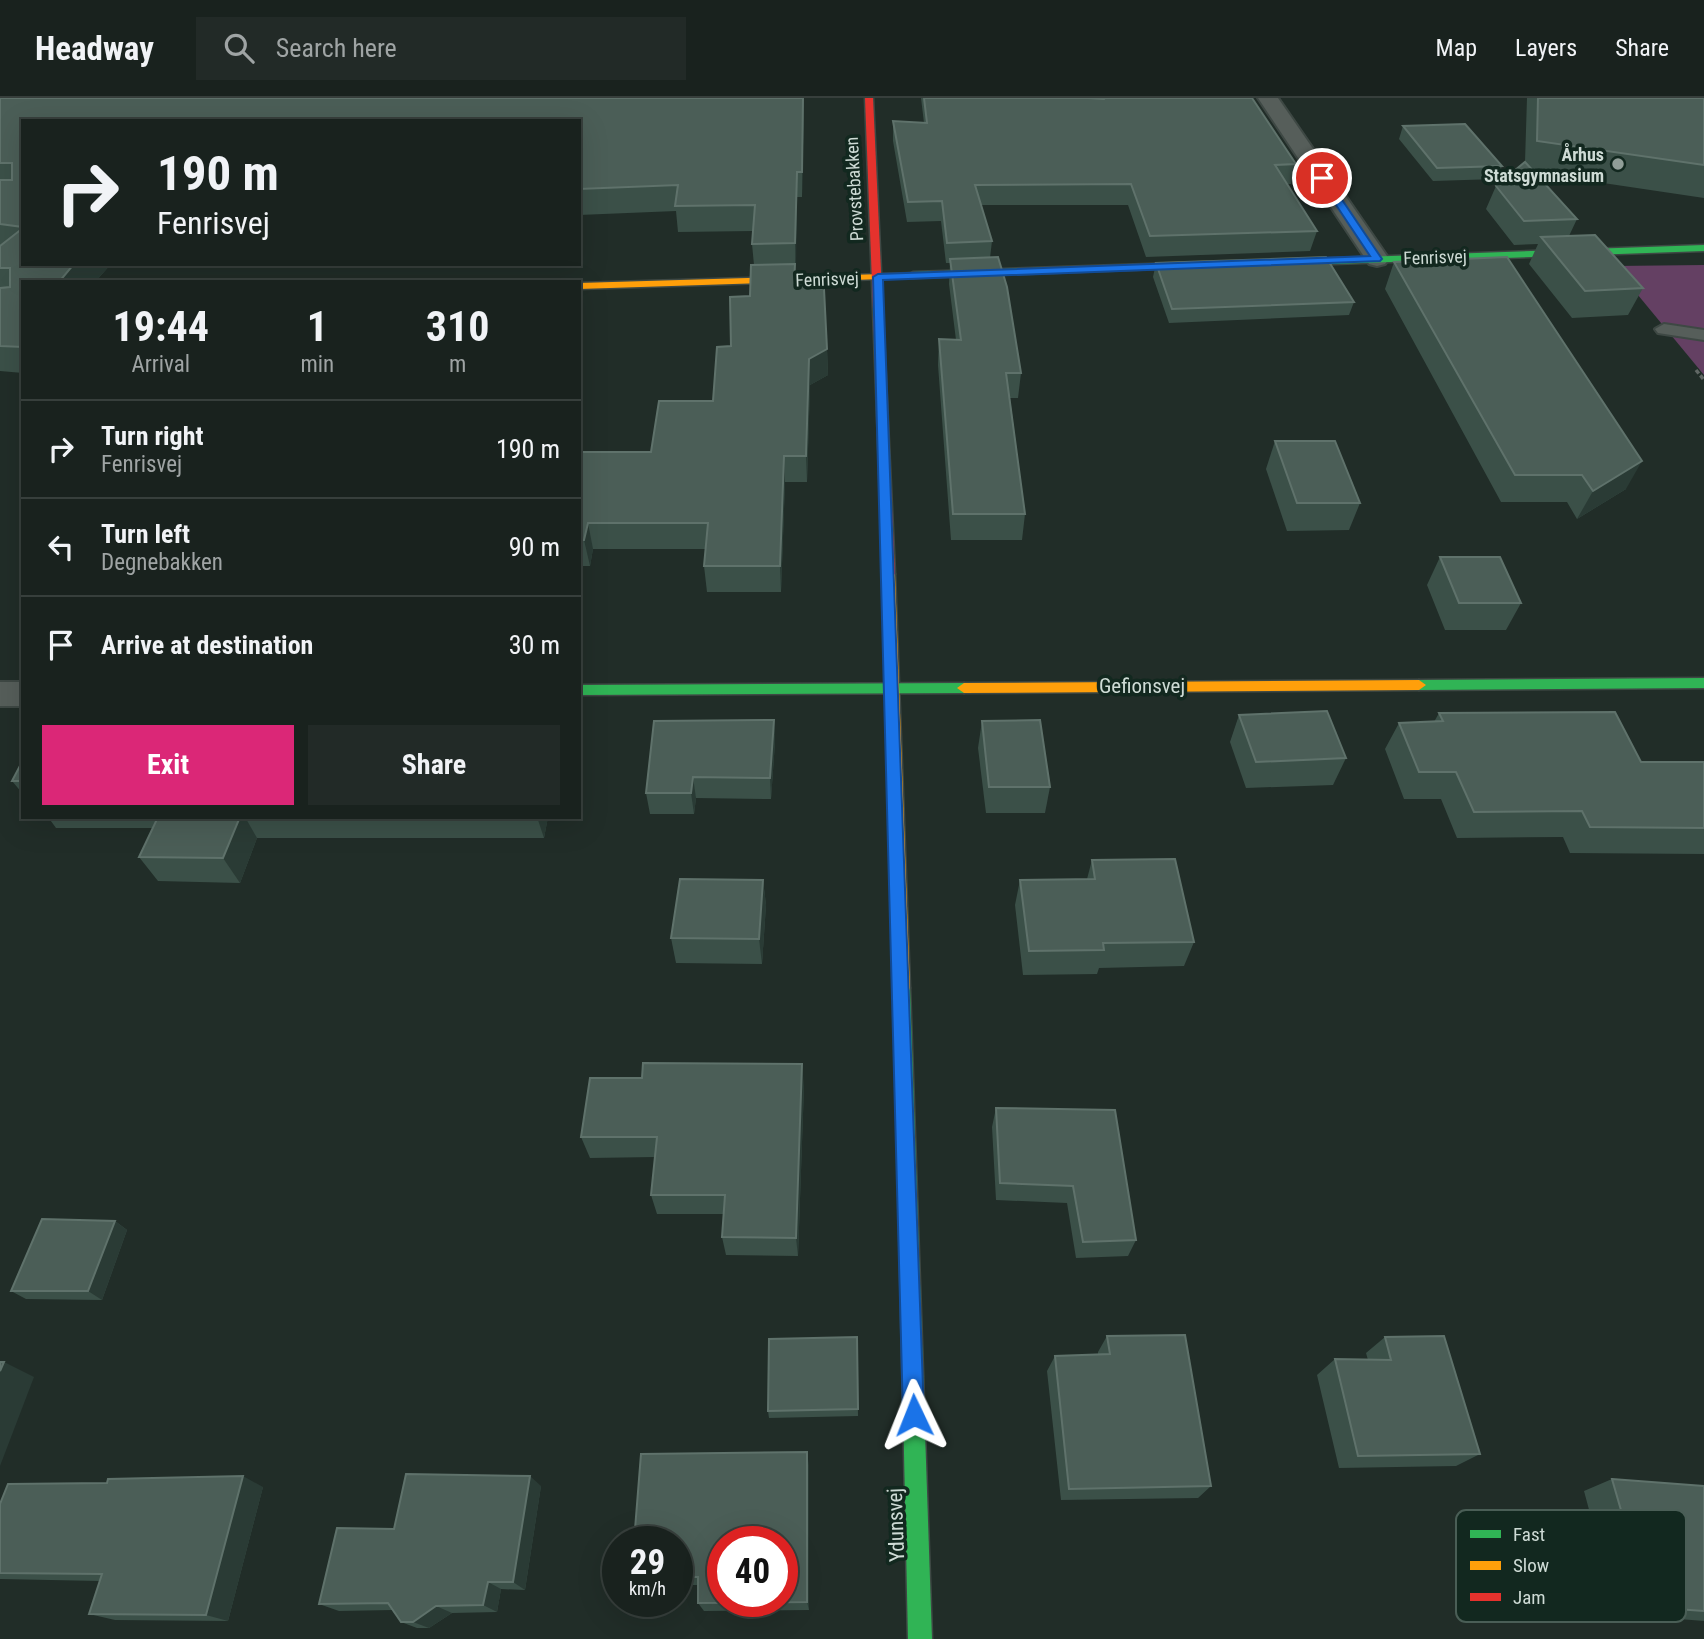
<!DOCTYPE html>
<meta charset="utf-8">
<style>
body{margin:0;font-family:"Roboto Condensed",sans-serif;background:#222a27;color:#f1f3f6;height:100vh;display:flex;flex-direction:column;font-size:26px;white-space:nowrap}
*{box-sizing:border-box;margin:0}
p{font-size:23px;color:#9fa4a4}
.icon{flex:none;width:38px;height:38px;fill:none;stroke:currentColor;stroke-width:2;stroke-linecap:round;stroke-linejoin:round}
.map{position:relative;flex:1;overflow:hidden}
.sheet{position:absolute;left:21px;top:182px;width:560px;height:539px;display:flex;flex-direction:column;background:#19221e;border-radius:0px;box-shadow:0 7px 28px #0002,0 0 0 2px #373f3c}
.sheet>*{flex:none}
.hud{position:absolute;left:21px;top:21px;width:560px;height:147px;border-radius:0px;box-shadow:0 7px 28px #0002,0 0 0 2px #373f3c;background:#19221e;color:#f1f3f6;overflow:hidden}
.speed{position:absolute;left:602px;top:1428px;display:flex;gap:14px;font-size:35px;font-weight:700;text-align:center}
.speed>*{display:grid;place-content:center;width:91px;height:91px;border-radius:50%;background:#19221e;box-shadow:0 7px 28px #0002,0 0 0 2px #373f3c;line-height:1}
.speed small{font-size:18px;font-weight:400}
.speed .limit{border:10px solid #d22;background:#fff;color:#111}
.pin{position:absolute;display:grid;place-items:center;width:60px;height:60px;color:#fff;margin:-30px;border:4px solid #fff;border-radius:50%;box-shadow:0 2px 7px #0007}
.me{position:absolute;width:77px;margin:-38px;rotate:358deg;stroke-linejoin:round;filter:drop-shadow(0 0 5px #0008)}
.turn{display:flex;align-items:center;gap:24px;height:147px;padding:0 21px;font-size:32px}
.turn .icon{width:91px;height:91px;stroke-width:2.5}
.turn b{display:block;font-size:49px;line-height:60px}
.eta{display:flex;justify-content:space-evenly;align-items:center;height:119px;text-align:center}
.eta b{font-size:42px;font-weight:700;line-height:49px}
.button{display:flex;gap:14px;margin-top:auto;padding:14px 21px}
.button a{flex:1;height:80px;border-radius:0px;background:#db2777;color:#fff;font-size:28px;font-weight:700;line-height:80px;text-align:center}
.button a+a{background:#222a27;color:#f1f3f6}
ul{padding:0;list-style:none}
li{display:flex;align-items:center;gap:21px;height:98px;padding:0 21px;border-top:2px solid #373f3c}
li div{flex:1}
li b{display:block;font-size:26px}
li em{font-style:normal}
header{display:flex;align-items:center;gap:42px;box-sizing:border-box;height:98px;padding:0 35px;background:#19221e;border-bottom:2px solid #373f3c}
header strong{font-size:33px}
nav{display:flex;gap:38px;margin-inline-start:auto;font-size:24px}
.search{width:490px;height:63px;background:#222a27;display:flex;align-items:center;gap:18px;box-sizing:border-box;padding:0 24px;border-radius:0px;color:#9fa4a4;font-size:26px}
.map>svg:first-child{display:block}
.green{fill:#644063}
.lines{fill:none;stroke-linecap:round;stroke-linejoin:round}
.lane-casing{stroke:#3e4844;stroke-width:4}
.street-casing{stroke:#3e4844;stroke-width:4}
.fast-casing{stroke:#3e4844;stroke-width:3}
.slow-casing{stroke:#3e4844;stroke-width:3}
.jam-casing{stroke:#3e4844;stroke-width:3}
.path{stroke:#616865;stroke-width:3.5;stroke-dasharray:4.5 2.5;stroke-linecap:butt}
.lane{fill:#565e5a;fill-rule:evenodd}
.street{fill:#565e5a;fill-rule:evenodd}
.fast{fill:#30b455;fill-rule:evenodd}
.slow{fill:#ff9f0a;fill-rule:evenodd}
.jam{fill:#e5322d;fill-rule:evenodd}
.wall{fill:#3b5048}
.shaded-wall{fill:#2a3b35}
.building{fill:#4b5e57;stroke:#5f726b;stroke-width:2;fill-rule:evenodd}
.route{fill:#1a73e8;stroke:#114b97;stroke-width:2}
.poi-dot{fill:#919e98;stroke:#12281f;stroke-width:2.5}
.labels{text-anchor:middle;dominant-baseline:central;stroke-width:7;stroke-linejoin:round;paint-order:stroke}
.far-poi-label{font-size:18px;font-weight:bold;fill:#cedbd5;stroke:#12281f;text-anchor:end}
.far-street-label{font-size:18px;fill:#cedbd5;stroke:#12281f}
.street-label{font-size:21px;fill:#cedbd5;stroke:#12281f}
.key{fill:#12281f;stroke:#4a5e56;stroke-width:2}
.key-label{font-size:19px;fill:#cedbd5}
</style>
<header>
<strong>Headway</strong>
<div class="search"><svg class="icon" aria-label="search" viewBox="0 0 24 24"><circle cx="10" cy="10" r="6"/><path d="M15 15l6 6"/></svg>Search here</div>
<nav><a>Map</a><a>Layers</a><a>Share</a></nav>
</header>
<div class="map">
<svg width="1704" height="1541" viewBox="0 0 1704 1541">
<rect width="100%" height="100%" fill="#212d28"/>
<!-- green -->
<polygon class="green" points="1704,167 1704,277 1614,168"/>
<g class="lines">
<!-- lane casing -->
<g class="lane-casing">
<polygon id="lane" points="1664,226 1704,232 1704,242 1658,235 1655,231"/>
</g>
<!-- street casing -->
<g class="street-casing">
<g id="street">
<polygon points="1258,0 1278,0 1389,161 1385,166 1377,168 1369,166"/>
<rect x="0" y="584" width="23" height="24"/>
</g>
</g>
<!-- fast casing -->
<g class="fast-casing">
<g id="fast">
<polygon points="1704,147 1704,153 1277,168 1272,165 1277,162"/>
<polygon points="1207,164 1212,167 1210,169 913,180 908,177 913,174"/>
<polygon points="1704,580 1704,590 1419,592 1412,587 1419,582"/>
<polygon points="964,585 971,590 964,595 579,597 579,587"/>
<polygon points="902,883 908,885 910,890 932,1541 908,1541 894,890 896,885"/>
</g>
</g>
<!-- slow casing -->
<g class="slow-casing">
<g id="slow">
<polygon points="917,175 917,179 913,180 579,191 579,185"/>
<polygon points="889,472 895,476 910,890 908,895 902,897 896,895 894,890 883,476"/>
<polygon points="1419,582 1426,587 1419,592 964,595 957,590 964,585"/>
</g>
</g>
<!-- jam casing -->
<g class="jam-casing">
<polygon id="jam" points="865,0 873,0 895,476 889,480 883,476"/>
</g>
<!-- path -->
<polyline class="path" points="1696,272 1704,282"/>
<!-- lane -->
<use href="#lane" class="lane"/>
<!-- street -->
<use href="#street" class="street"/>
<!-- fast -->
<use href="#fast" class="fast"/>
<!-- slow -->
<use href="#slow" class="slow"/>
<!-- jam -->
<use href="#jam" class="jam"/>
</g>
<!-- wall -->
<g class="wall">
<polygon points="0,0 804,0 802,99 797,99 795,185 814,191 827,251 828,277 810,287 807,384 785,384 781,494 707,494 704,468 706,451 593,451 590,468 579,468 579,354 651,354 713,303 750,198 754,167 752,146 753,133 678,134 676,113 579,117 579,23 23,23 23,166 111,166 95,184 23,184 23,275 0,273"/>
<polygon points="921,0 1088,0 1102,1 1102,0 1252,0 1296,66 1291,86 1287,86 1317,133 1310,153 1146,159 1128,107 981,107 992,143 990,160 1021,275 1018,300 1010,300 1025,416 1022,442 951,442 938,267 939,241 956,242 949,186 950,165 946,165 941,123 907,124 893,43 893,23 924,25"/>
<polygon points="1527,0 1704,0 1704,100 1536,75 1577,121 1569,138 1643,190 1628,217 1572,220 1529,166 1538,146 1514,147 1486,111 1496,88 1525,64"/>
<polygon points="1403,28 1502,68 1497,81 1433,83 1399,41"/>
<polygon points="1394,164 1626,391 1577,421 1567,404 1501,404 1385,191"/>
<polygon points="1156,165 1354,204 1349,217 1169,225 1153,179"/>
<polygon points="1275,343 1360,405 1349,432 1287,433 1266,371"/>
<polygon points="1440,459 1521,505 1506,532 1445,532 1427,487"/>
<polygon points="1439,615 1641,664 1704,664 1704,756 1570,755 1563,739 1457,740 1441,701 1404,701 1385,651 1399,625 1434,624"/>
<polygon points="1239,617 1346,660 1333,687 1246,690 1230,644"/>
<polygon points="774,622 775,644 771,701 696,700 694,716 650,716 646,695"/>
<polygon points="982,623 1050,689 1045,715 986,715 978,650"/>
<polygon points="23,662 23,696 12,683"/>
<polygon points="48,719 548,719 544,740 257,740 240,785 158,783 139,759 153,730 56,730"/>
<polygon points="1092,762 1194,844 1184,868 1099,870 1097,876 1023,877 1015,807 1020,782 1087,781"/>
<polygon points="763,782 766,807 762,866 676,865 671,840"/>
<polygon points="804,988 798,1158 726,1157 722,1139 724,1116 657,1116 651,1097 655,1059 590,1060 581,1039"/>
<polygon points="996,1010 1136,1142 1128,1158 1076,1160 1067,1105 996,1102 992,1029"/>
<polygon points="115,1123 127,1132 102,1202 26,1201 11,1193"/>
<polygon points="1107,1238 1211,1388 1198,1400 1061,1402 1047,1273 1055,1258 1098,1257 1098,1254"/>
<polygon points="857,1239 858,1318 769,1320 768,1313"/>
<polygon points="1385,1239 1480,1356 1456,1368 1339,1370 1317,1277 1335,1261 1368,1262 1366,1255"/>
<polygon points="809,1367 809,1512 704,1513 698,1505 698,1487 677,1487 677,1444"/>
<polygon points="1612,1381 1704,1388 1704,1523 1617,1516 1584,1393"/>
<polygon points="541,1388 525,1492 501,1491 497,1514 452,1515 429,1530 417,1530 401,1524 393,1512 339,1513 319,1506 394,1431"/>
<polygon points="263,1389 228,1523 115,1522 89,1516 100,1483 0,1481 0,1406"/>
</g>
<!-- shaded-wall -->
<g class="shaded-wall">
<polygon points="803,0 804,0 802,99 802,74"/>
<polygon points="797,74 797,99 796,171 795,145"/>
<polygon points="74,166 111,166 95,184 59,184"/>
<polygon points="827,251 828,277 810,287 807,384 806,358 809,261"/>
<polygon points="784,358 785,384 781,494 780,468"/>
<polygon points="1642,363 1626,391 1577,421 1593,393"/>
<polygon points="588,425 593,451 590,468 584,442"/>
<polygon points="774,622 775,644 771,701 770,680"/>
<polygon points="693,679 696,700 694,716 691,695"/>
<polygon points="240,719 245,719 257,740 240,785 223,760"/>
<polygon points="537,719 548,719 544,740"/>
<polygon points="763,782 766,807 762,866 759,841"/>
<polygon points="802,966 804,988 798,1158 796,1140"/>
<polygon points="115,1123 127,1132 102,1202 88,1193"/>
<polygon points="4,1264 34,1279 0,1368 0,1273"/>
<polygon points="807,1354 809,1367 809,1512 807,1504"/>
<polygon points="243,1378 263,1389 228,1523 206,1517"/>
<polygon points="530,1378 541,1388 525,1492 513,1484"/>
<polygon points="488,1484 501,1491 497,1514 483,1507"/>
<polygon points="436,1508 452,1515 429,1530 413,1524"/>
</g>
<!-- building -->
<g class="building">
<polygon points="0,0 803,0 802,74 797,74 795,145 752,146 755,107 675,108 678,87 579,91 579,23 23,23 23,129 0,126 0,82 12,82 12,65 0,65"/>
<polygon points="924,0 1088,0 1104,1 1105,0 1252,0 1296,66 1275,67 1317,133 1150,138 1131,86 975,87 992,143 947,145 942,103 908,104 893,23 927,25"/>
<polygon points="1538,0 1704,0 1704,67 1537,43"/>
<polygon points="1465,26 1502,68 1437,70 1403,28"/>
<polygon points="1525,64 1577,121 1524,123 1496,88"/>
<polygon points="23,130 23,166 74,166 59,184 23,184 23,249 0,248 0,190 10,189 10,170 0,170 0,148"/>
<polygon points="1595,137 1643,190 1585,193 1541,139"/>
<polygon points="998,159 1007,189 1021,275 1006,275 1025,416 953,416 939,241 961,242 950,161"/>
<polygon points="1326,159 1354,204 1172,211 1156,165"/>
<polygon points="1507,159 1642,363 1593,393 1582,377 1515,377 1394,164"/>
<polygon points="795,166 794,185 813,185 813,191 824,191 827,251 809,261 806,358 784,358 780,468 704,468 708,425 588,425 584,442 579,442 579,354 651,354 659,303 713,303 717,249 731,248 730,199 750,198 751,167"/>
<polygon points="1275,343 1335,343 1360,405 1297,405"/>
<polygon points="1440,459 1500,459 1521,505 1459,505"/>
<polygon points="1327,613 1346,660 1256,664 1239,617"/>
<polygon points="1615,614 1641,664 1704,664 1704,730 1590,729 1582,713 1474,714 1456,674 1419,674 1399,625 1443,623 1439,615"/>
<polygon points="774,622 770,680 693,679 691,695 646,695 654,623"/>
<polygon points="1040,622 1050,689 989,689 982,623"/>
<polygon points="23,662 23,683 12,683"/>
<polygon points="158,719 240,719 223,760 139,759"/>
<polygon points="1175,761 1194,844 1103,845 1104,852 1029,853 1020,782 1095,781 1092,762"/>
<polygon points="680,781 763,782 759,841 671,840"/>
<polygon points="643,965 802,966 796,1140 722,1139 725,1097 651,1097 657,1039 581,1039 590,980 642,980"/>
<polygon points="996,1010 1115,1012 1136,1142 1083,1144 1073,1088 1000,1085"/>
<polygon points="42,1121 115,1123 88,1193 11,1193"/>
<polygon points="1185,1237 1211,1388 1069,1391 1055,1258 1110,1256 1107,1238"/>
<polygon points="1444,1238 1480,1356 1358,1358 1335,1261 1391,1262 1385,1239"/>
<polygon points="857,1239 858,1311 768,1313 769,1241"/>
<polygon points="0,1264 4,1264 0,1273"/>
<path d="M 807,1354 L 807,1504 L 698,1505 L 698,1479 L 677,1479 L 677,1444 L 634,1444 L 641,1356 ZM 723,1444 L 782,1444 L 782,1503 L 723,1503 Z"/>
<polygon points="406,1376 530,1378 513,1484 488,1484 483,1507 436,1508 413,1524 401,1524 388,1505 319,1506 337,1430 394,1431"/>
<polygon points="243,1378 206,1517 89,1516 102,1476 0,1475 0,1406 8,1386 107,1385 108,1381"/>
<polygon points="1612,1381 1704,1388 1704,1513 1649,1509"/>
</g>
<!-- route -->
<polygon class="route" points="1319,78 1326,78 1382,161 1380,163 883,182 924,1317 921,1325 914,1328 906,1325 903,1317 873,179 878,176 1370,158 1318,80"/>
<!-- markers -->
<circle class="poi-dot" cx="1618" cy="66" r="7"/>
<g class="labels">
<!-- far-poi labels -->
<g class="far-poi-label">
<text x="1604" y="56">Århus<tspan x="1604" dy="21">Statsgymnasium</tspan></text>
</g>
<!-- far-street labels -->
<g class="far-street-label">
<text transform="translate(854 91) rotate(-93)">Provstebakken</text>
<text transform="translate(1435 159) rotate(-2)">Fenrisvej</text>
<text transform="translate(827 181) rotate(-2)">Fenrisvej</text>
</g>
<!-- street labels -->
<g class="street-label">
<text x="1142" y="588">Gefionsvej</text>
<text transform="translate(896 1427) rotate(-92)">Ydunsvej</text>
</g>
</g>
<!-- legend -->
<rect x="1456" y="1412" width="230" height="112" rx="10" class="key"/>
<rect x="1470" y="1432" width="31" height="8" fill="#30b455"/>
<rect x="1470" y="1463" width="31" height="9" fill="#ff9f0a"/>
<rect x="1470" y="1495" width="31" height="8" fill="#e5322d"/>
<g class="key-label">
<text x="1513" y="1443">Fast</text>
<text x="1513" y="1474">Slow</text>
<text x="1513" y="1506">Jam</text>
</g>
</svg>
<div class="speed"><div>29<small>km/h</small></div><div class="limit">40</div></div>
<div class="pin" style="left:1322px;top:80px;background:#d93025"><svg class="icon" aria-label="arrive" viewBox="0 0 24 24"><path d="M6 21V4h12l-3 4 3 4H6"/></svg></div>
<svg class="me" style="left:914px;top:1317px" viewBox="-20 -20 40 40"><path d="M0-17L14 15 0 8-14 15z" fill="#1a73e8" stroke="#fff" stroke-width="4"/></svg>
<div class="hud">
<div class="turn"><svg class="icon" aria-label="right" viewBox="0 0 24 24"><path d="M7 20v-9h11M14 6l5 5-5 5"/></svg><div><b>190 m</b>Fenrisvej</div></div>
</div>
<section class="sheet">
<div class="eta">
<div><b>19:44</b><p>Arrival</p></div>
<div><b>1</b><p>min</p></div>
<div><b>310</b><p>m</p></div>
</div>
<ul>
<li><svg class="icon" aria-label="right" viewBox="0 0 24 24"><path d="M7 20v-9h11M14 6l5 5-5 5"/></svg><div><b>Turn right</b><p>Fenrisvej</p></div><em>190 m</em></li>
<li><svg class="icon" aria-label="left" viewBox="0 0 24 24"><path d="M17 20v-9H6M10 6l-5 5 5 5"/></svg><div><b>Turn left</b><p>Degnebakken</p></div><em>90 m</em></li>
<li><svg class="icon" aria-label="arrive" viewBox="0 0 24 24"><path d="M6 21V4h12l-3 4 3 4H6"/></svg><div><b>Arrive at destination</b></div><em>30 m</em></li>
</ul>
<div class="button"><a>Exit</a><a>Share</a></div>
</section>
</div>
